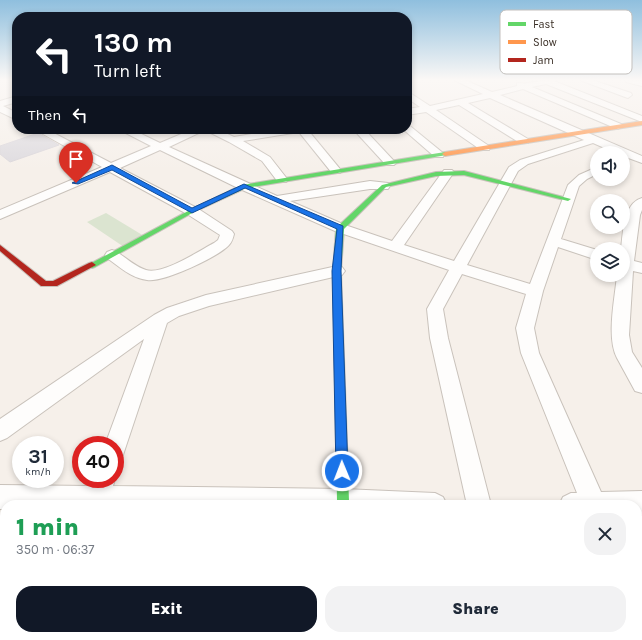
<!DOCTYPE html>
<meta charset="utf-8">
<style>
body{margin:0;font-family:Karla,sans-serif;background:#f2f2f3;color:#1f2937;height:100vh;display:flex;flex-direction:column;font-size:15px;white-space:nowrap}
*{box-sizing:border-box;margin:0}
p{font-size:13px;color:#747a83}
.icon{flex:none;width:22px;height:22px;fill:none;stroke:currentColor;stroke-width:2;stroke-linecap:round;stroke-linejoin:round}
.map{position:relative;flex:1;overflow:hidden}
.drawer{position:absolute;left:0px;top:500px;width:642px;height:140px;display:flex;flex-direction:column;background:#fff;border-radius:16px 16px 0 0;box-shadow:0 2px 6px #0003}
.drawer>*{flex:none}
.top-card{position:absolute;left:12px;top:12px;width:400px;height:122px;border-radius:16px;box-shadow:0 2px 6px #0003;background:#111827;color:#fff;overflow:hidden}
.tools{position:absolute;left:590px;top:146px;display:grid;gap:8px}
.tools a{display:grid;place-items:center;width:40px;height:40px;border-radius:50%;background:#fff;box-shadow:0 2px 6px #0003;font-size:20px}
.speed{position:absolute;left:12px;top:436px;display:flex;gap:8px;font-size:20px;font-weight:700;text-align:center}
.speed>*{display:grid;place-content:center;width:52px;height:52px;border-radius:50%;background:#fff;box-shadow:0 2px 6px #0003;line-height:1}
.speed small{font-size:10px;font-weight:400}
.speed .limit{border:6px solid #d22;background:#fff;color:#111}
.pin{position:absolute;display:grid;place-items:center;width:34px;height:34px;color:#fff;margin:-41px -17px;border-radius:50% 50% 50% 0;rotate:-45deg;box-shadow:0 0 4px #0007}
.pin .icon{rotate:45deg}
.me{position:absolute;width:44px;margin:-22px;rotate:359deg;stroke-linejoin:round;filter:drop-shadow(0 0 3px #0008)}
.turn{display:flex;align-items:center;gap:14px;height:84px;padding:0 16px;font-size:18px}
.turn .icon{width:52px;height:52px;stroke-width:2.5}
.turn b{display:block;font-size:28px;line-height:34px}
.then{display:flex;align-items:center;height:38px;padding:0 16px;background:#0003;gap:8px;font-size:15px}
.round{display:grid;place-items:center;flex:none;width:42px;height:42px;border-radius:16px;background:#f2f2f3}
.summary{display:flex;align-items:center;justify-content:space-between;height:68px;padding:0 16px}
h1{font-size:24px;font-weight:800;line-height:30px;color:#1e9e55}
.primary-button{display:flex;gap:8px;margin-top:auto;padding:8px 16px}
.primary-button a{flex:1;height:46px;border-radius:16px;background:#111827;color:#fff;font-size:16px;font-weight:800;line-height:46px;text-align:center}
.primary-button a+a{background:#f2f2f3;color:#1f2937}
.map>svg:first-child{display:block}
.green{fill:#dbe4d0}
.building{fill:#dedbdf;stroke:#dbd7db}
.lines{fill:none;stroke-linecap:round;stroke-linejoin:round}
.street-casing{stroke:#c9c2bb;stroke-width:2}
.fast-casing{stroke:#c9c2bb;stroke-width:2}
.slow-casing{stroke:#c9c2bb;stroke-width:2}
.jam-casing{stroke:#c9c2bb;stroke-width:2}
.street{fill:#fefdfc;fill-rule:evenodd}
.fast{fill:#63d668;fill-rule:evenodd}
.slow{fill:#ff974d;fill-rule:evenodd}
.jam{fill:#b3261e;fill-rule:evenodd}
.route{fill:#1a73e8;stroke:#114b97}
.key{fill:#fff;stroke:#c3c0bd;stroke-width:1}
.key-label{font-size:11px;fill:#382d24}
</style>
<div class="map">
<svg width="642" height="640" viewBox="0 0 642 640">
<rect width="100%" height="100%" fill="#f6f0ea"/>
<!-- green -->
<polygon class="green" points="106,213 144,236 124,247 87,222"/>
<!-- building -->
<polygon class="building" points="38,133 59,145 10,162 0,154 0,146"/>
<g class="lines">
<!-- street casing -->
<g class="street-casing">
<g id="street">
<path d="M 454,80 L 465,80 L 492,92 L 517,86 L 517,83 C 521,83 524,84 527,83 C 537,82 545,80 555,80 L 554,81 L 642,116 L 642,122 L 546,84 L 532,87 L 621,124 L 623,126 L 618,129 L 615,128 L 523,89 L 500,95 L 642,156 L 642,163 L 623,156 L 623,153 L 616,153 L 593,143 L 528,164 L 518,171 L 467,265 L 530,284 L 568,185 L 579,175 L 597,167 L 597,174 L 587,179 L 579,186 L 561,239 L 597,250 L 597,260 L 558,247 L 543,291 L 534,328 L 539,353 L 601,492 L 642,491 L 642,515 L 637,515 L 637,505 L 559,505 L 563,497 L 571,493 L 577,493 L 521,353 L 516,328 L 526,294 L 462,274 L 443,309 L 448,338 L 491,505 L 467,505 L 430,338 L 427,309 L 449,270 L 335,231 L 240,189 L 160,150 L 120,168 L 197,208 L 232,231 L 234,234 C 233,238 232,242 229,245 C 218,257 163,283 147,280 C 131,278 120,267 107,258 L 105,255 L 107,252 L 112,250 L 117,252 C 126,258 136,267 146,270 C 163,275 199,251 214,243 L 218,240 L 220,235 L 187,214 L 110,172 L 0,219 L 0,210 L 102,167 L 34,129 L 46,129 L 111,163 L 151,146 L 118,129 L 131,129 L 160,143 L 193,129 L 217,129 L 234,137 L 282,129 L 307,129 L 340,169 L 342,171 L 340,173 L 332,173 L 299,132 L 243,141 L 270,157 L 288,180 L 286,182 L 278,182 L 262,161 L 229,142 L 205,130 L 169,147 L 277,196 L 370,181 L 388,183 L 390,186 L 388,189 L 370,189 L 290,201 L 345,225 L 392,241 L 444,170 L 452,170 L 454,172 L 404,245 L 454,261 L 509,167 L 520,160 L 584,140 L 490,98 L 468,103 L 528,139 L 529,141 L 528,143 L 520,143 L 459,105 L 436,110 L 489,146 L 490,148 L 489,150 L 481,150 L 426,112 L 407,115 L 407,109 L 420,107 L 407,98 L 407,91 L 430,106 L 483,94 Z"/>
<polygon points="580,80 592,80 631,93 632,95 628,98 625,97"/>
<polygon points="625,80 642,81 642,86 626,82"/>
<polygon points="17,96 17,102 3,106 17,113 17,120 0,112 0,101"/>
<polygon points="407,125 410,126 443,153 444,155 443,157 435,157 404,130 403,129 407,129"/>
<polygon points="353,129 364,129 394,161 396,163 394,165 386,165"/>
<path d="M 642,198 L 642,210 L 640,215 L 634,261 L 642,263 L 642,273 L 633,271 L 629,335 L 632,352 L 642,368 L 642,393 L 635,391 L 617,358 C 606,337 615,298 617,275 L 623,275 L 623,249 L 621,249 C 623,234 623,203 642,198 Z"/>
<polygon points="337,266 342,267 345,271 342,275 209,306 179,316 167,323 123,455 115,458 115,445 105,445 144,339 7,438 0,441 0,419 154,315 167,308 206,295"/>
<polygon points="115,478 115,479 113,486 343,489 435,493 443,497 447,505 5,505 5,509 0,509 0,485 90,486 93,479"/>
<polygon points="637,582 642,584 642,621 637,619"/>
<polygon points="39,635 67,635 66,640 38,640"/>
<rect x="370" y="635" width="28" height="5"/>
<polygon points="501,635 529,635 530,640 502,640"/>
</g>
</g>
<!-- fast casing -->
<g class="fast-casing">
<g id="fast">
<polygon points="445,152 447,153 447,155 246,188 194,212 95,267 92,268 88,265 190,210 242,185"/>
<polygon points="464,171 571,199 568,201 464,175 436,176 386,187 344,229 341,271 349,501 348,505 338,505 337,501 333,271 336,228 382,185 436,172"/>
</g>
</g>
<!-- slow casing -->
<g class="slow-casing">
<polygon id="slow" points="642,121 642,125 445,156 442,154 445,152"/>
</g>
<!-- jam casing -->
<g class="jam-casing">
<polygon id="jam" points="0,245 46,281 53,281 89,263 92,262 96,265 57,286 41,286 0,251"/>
</g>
<!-- street -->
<use href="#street" class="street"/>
<!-- fast -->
<use href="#fast" class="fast"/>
<!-- slow -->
<use href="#slow" class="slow"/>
<!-- jam -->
<use href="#jam" class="jam"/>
</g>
<!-- sky -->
<linearGradient id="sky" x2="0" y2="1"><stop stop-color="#8fbfde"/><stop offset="0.47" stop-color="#fbf8f6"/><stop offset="1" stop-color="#fbf8f6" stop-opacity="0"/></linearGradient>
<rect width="642" height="170" fill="url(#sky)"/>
<!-- route -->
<polygon class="route" points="112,165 192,208 244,184 343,226 341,271 348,471 346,475 342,477 338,475 336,471 332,271 337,229 245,188 192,213 112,170 78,184 72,183"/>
<!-- legend -->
<rect x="500" y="10" width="132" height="64" rx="6" class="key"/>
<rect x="508" y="22" width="18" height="4" fill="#63d668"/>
<rect x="508" y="40" width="18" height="4" fill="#ff974d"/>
<rect x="508" y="58" width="18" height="4" fill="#b3261e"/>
<g class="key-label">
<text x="533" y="28">Fast</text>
<text x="533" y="46">Slow</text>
<text x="533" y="64">Jam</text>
</g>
</svg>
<div class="tools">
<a><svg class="icon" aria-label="sound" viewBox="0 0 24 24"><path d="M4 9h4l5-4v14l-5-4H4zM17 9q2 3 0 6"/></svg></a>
<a><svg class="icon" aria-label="search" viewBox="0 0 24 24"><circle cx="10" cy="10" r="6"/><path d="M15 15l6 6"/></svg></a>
<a><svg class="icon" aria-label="layers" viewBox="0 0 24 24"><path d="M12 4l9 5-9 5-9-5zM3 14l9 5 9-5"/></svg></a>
</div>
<div class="speed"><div>31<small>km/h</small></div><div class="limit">40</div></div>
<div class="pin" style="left:76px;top:183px;background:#d93025"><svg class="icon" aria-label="arrive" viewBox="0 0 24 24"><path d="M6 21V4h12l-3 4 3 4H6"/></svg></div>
<svg class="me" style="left:342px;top:471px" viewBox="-20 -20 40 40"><circle r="17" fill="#1a73e8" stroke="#fff" stroke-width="3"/><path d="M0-11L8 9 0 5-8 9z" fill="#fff"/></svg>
<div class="top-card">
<div class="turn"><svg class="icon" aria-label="left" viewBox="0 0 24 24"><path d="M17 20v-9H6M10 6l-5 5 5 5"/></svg><div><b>130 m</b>Turn left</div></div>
<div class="then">Then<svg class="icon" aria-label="left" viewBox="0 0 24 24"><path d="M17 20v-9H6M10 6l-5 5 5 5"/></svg></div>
</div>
<section class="drawer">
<div class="summary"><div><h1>1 min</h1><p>350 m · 06:37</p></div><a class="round"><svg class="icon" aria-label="close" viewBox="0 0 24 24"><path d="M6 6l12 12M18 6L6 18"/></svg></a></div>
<div class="primary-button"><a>Exit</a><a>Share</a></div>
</section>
</div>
